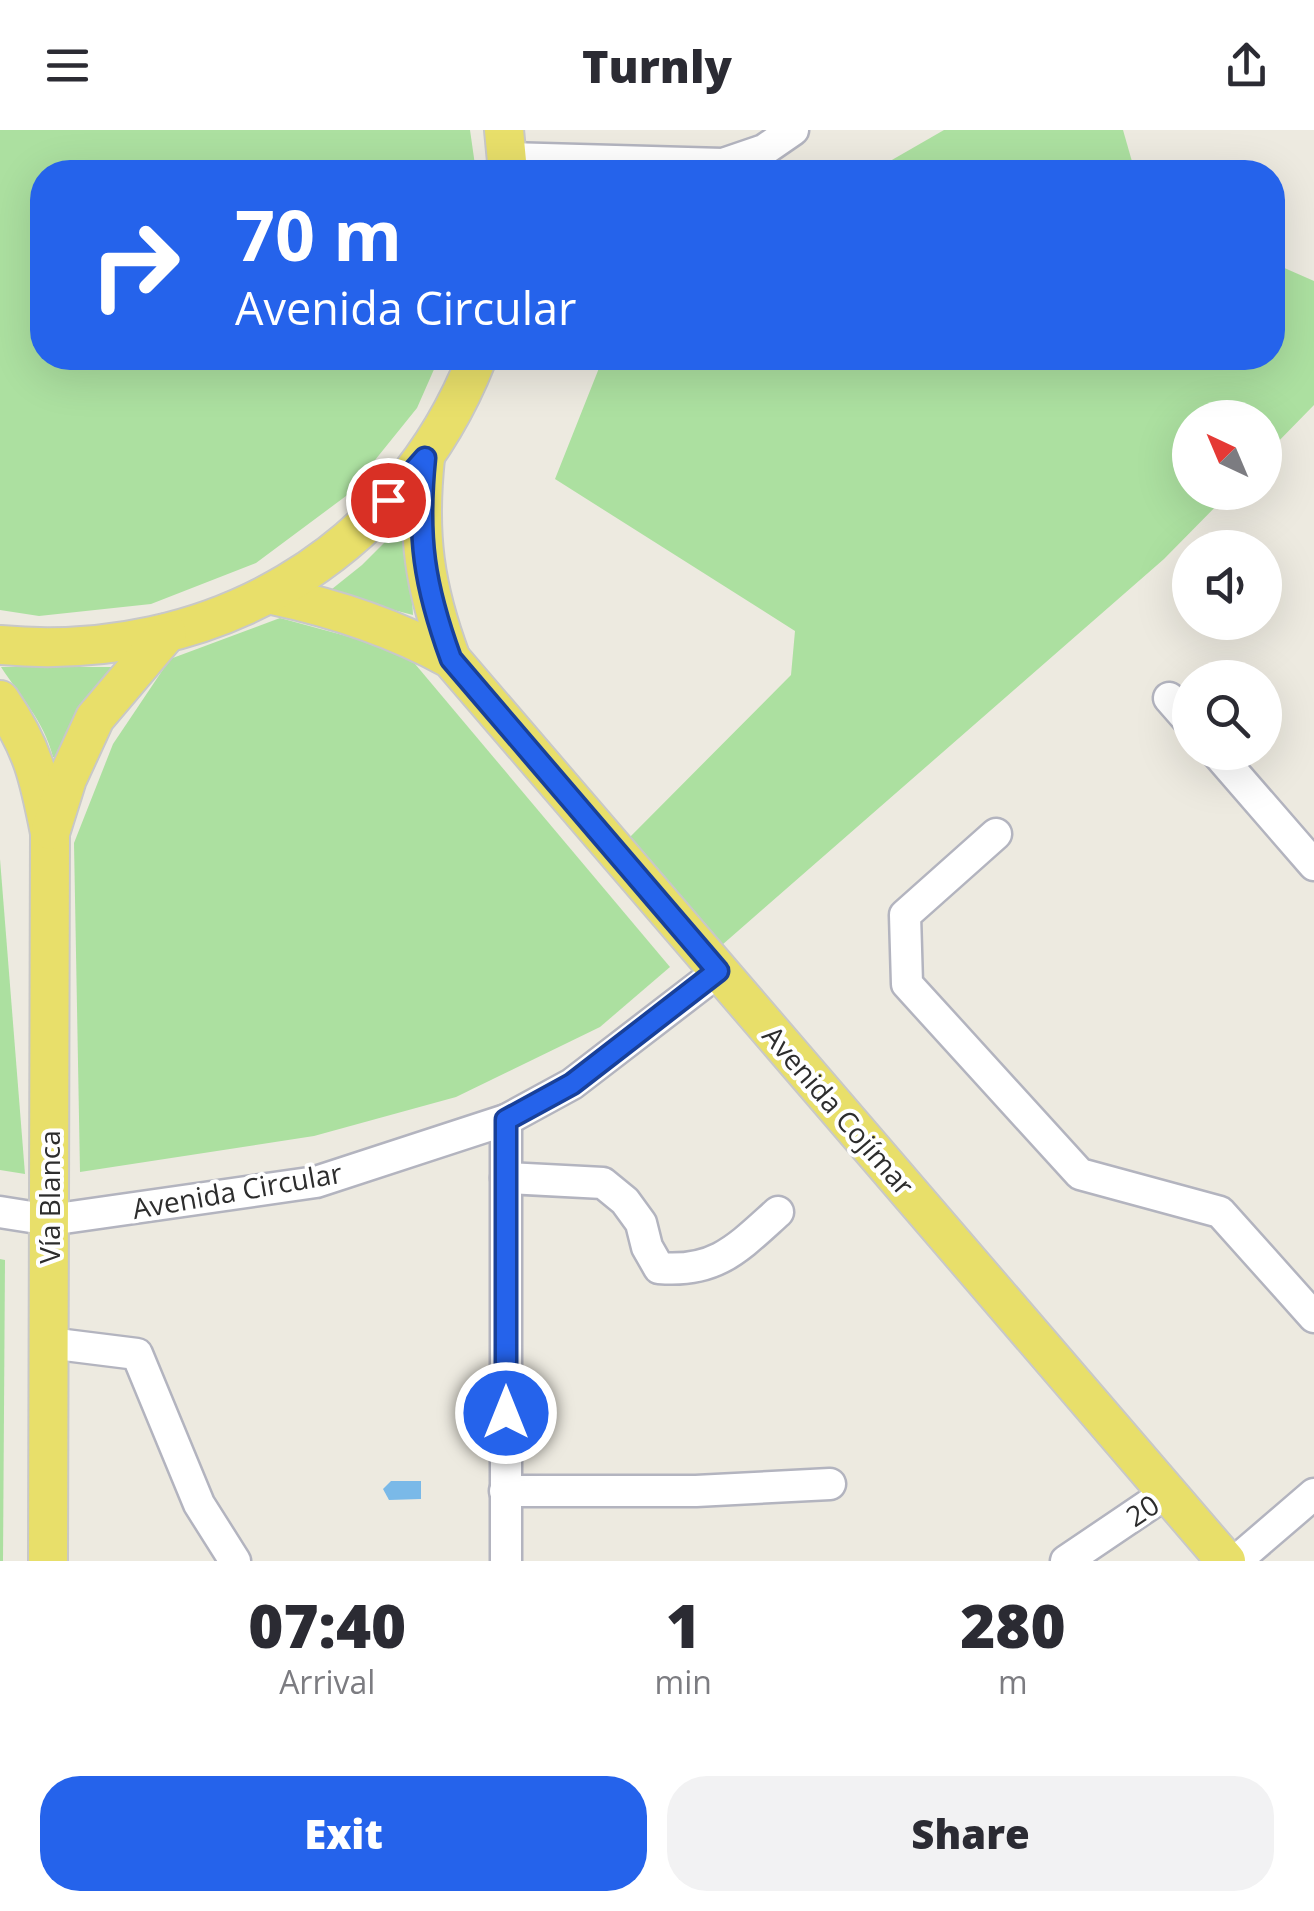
<!DOCTYPE html>
<meta charset="utf-8">
<style>
body{margin:0;font-family:"Open Sans",sans-serif;background:#f2f2f3;color:#2b2b33;height:100vh;display:flex;flex-direction:column;font-size:38px;white-space:nowrap}
*{box-sizing:border-box;margin:0}
p{font-size:32px;color:#7c7c81}
.icon{flex:none;width:55px;height:55px;fill:none;stroke:currentColor;stroke-width:2;stroke-linecap:round;stroke-linejoin:round}
.map{position:relative;height:1431px;overflow:hidden}
.sheet{display:flex;flex-direction:column;background:#fff;flex:1}
.sheet>*{flex:none}
.hud{position:absolute;left:30px;top:30px;width:1255px;height:210px;border-radius:40px;box-shadow:0 10px 40px #0002;background:#2563eb;color:#fff;overflow:hidden}
.needle{width:65px;rotate:316deg}
.fabs{position:absolute;left:1172px;top:270px;display:grid;gap:20px}
.fabs a{display:grid;place-items:center;width:110px;height:110px;border-radius:50%;background:#fff;box-shadow:0 10px 40px #0002;font-size:50px}
.pin{position:absolute;display:grid;place-items:center;width:85px;height:85px;color:#fff;margin:-42px;border:5px solid #fff;border-radius:50%;box-shadow:0 2px 10px #0007}
.me{position:absolute;width:110px;margin:-55px;rotate:0deg;stroke-linejoin:round;filter:drop-shadow(0 0 8px #0008)}
.turn{display:flex;align-items:center;gap:35px;height:210px;padding:0 40px;font-size:45px}
.turn .icon{width:130px;height:130px;stroke-width:2.5}
.turn b{display:block;font-size:70px;line-height:85px}
.eta{display:flex;justify-content:space-evenly;align-items:center;height:170px;text-align:center}
.eta b{font-size:60px;font-weight:800;line-height:70px}
.primary-button{display:flex;gap:20px;margin-top:auto;padding:20px 40px}
.primary-button a{flex:1;height:115px;border-radius:40px;background:#2563eb;color:#fff;font-size:40px;font-weight:800;line-height:115px;text-align:center}
.primary-button a+a{background:#f2f2f3;color:#2b2b33}
header{display:flex;justify-content:space-between;align-items:center;height:130px;padding:0 40px;background:#fff;font-size:45px;font-weight:800}
.map>svg:first-child{display:block}
.green{fill:#ace0a0}
.water{fill:#7ab9e8}
.lines{fill:none;stroke-linecap:round;stroke-linejoin:round}
.minor-casing{stroke:#b3b4bf;stroke-width:35}
.major-casing{stroke:#c8c8c8;stroke-width:42}
.minor{stroke:#fff;stroke-width:30}
.major{stroke:#e8df6a;stroke-width:38}
.route-casing{stroke:#184099;stroke-width:25}
.route{stroke:#2563eb;stroke-width:18}
.labels{text-anchor:middle;dominant-baseline:central;stroke-width:8;stroke-linejoin:round;paint-order:stroke}
.street-label{font-size:28px;fill:#2d2d2d;stroke:#fff}
</style>
<header><svg class="icon" aria-label="menu" viewBox="0 0 24 24"><path d="M4 6h16M4 12h16M4 18h16"/></svg>Turnly<svg class="icon" aria-label="share" viewBox="0 0 24 24"><path d="M12 15V3M7 8l5-5 5 5M5 13v7h14v-7"/></svg></header>
<div class="map">
<svg width="1314" height="1431" viewBox="0 0 1314 1431">
<rect width="100%" height="100%" fill="#edeae0"/>
<!-- green -->
<g class="green">
<polygon points="0,0 470,0 476,42 42,42 42,228 439,228 417,278 346,366 256,433 151,474 39,486 0,480"/>
<polygon points="944,0 1123,0 1135,42 871,42"/>
<polygon points="1273,133 1314,151 1314,275 1265,325 1265,288 1190,288 1190,362 1229,363 1164,429 714,822 624,713 791,545 795,501 555,349 603,228 1272,228"/>
<polygon points="408,398 413,485 327,463 362,435 398,399 401,402"/>
<polygon points="280,488 405,522 670,837 600,897 456,967 314,1006 80,1042 74,713 113,614 170,529"/>
<path d="M 1,537 L 114,537 L 79,579 L 58,627 L 53,627 C 44,591 20,566 1,537 Z"/>
<polygon points="0,729 25,1044 0,1040"/>
<polygon points="0,1129 5,1130 3,1431 0,1431"/>
</g>
<!-- water -->
<polygon class="water" points="391,1351 421,1351 421,1369 389,1370 383,1359"/>
<g class="lines">
<!-- minor casing -->
<g class="minor-casing">
<g id="minor">
<polyline points="507,28 723,34 764,20 793,0"/>
<polyline points="1169,568 1190,592"/>
<polyline points="1216,622 1314,735"/>
<polyline points="996,704 905,785 907,854 1080,1044 1220,1082 1314,1187"/>
<path d="M 506,1048 L 603,1053 L 625,1071 L 641,1093 L 647,1117 L 659,1138 C 716,1143 738,1118 778,1082"/>
<polyline points="0,1082 50,1090 316,1052 506,990 572,954 719,841"/>
<polyline points="49,1213 137,1224 199,1374 235,1431"/>
<polyline points="505,1361 696,1361 830,1354"/>
<polyline points="506,1431 506,990"/>
<polyline points="1066,1431 1168,1362"/>
<polyline points="1236,1431 1314,1364"/>
</g>
</g>
<!-- major casing -->
<g class="major-casing">
<g id="major">
<polyline points="504,0 508,42"/>
<path d="M 425,328 C 417,404 424,457 451,529"/>
<path d="M 272,465 C 335,478 394,498 451,529 L 1226,1431"/>
<path d="M 0,515 C 210,534 399,426 477,228"/>
<path d="M 0,570 C 33,618 39,647 50,703 L 48,1431"/>
<polyline points="51,700 67,649 95,588 167,503"/>
</g>
</g>
<!-- minor -->
<use href="#minor" class="minor"/>
<!-- major -->
<use href="#major" class="major"/>
</g>
<g class="lines">
<!-- route casing -->
<g class="route-casing">
<path id="route" d="M 388,370 L 425,328 C 417,407 424,455 451,529 L 718,841 L 572,954 L 506,990 L 506,1283"/>
</g>
<!-- route -->
<use href="#route" class="route"/>
</g>
<g class="labels">
<!-- street labels -->
<g class="street-label">
<text transform="translate(839 980) rotate(49)">Avenida Cojímar</text>
<text transform="translate(237 1060) rotate(-10)">Avenida Circular</text>
<text transform="translate(49 1067) rotate(-90)">Vía Blanca</text>
<text transform="translate(1142 1380) rotate(-34)">20</text>
</g>
</g>
</svg>
<div class="fabs">
<a><svg class="needle" viewBox="-14 -14 28 28"><path d="M0-13l5 13h-10z" fill="#e53935"/><path d="M0 13l5-13h-10z" fill="#7c7c81"/></svg></a>
<a><svg class="icon" aria-label="sound" viewBox="0 0 24 24"><path d="M4 9h4l5-4v14l-5-4H4zM17 9q2 3 0 6"/></svg></a>
<a><svg class="icon" aria-label="search" viewBox="0 0 24 24"><circle cx="10" cy="10" r="6"/><path d="M15 15l6 6"/></svg></a>
</div>
<div class="pin" style="left:388px;top:370px;background:#d93025"><svg class="icon" aria-label="arrive" viewBox="0 0 24 24"><path d="M6 21V4h12l-3 4 3 4H6"/></svg></div>
<svg class="me" style="left:506px;top:1283px" viewBox="-20 -20 40 40"><circle r="17" fill="#2563eb" stroke="#fff" stroke-width="3"/><path d="M0-11L8 9 0 5-8 9z" fill="#fff"/></svg>
<div class="hud">
<div class="turn"><svg class="icon" aria-label="right" viewBox="0 0 24 24"><path d="M7 20v-9h11M14 6l5 5-5 5"/></svg><div><b>70 m</b>Avenida Circular</div></div>
</div>
</div>
<section class="sheet">
<div class="eta">
<div><b>07:40</b><p>Arrival</p></div>
<div><b>1</b><p>min</p></div>
<div><b>280</b><p>m</p></div>
</div>
<div class="primary-button"><a>Exit</a><a>Share</a></div>
</section>
